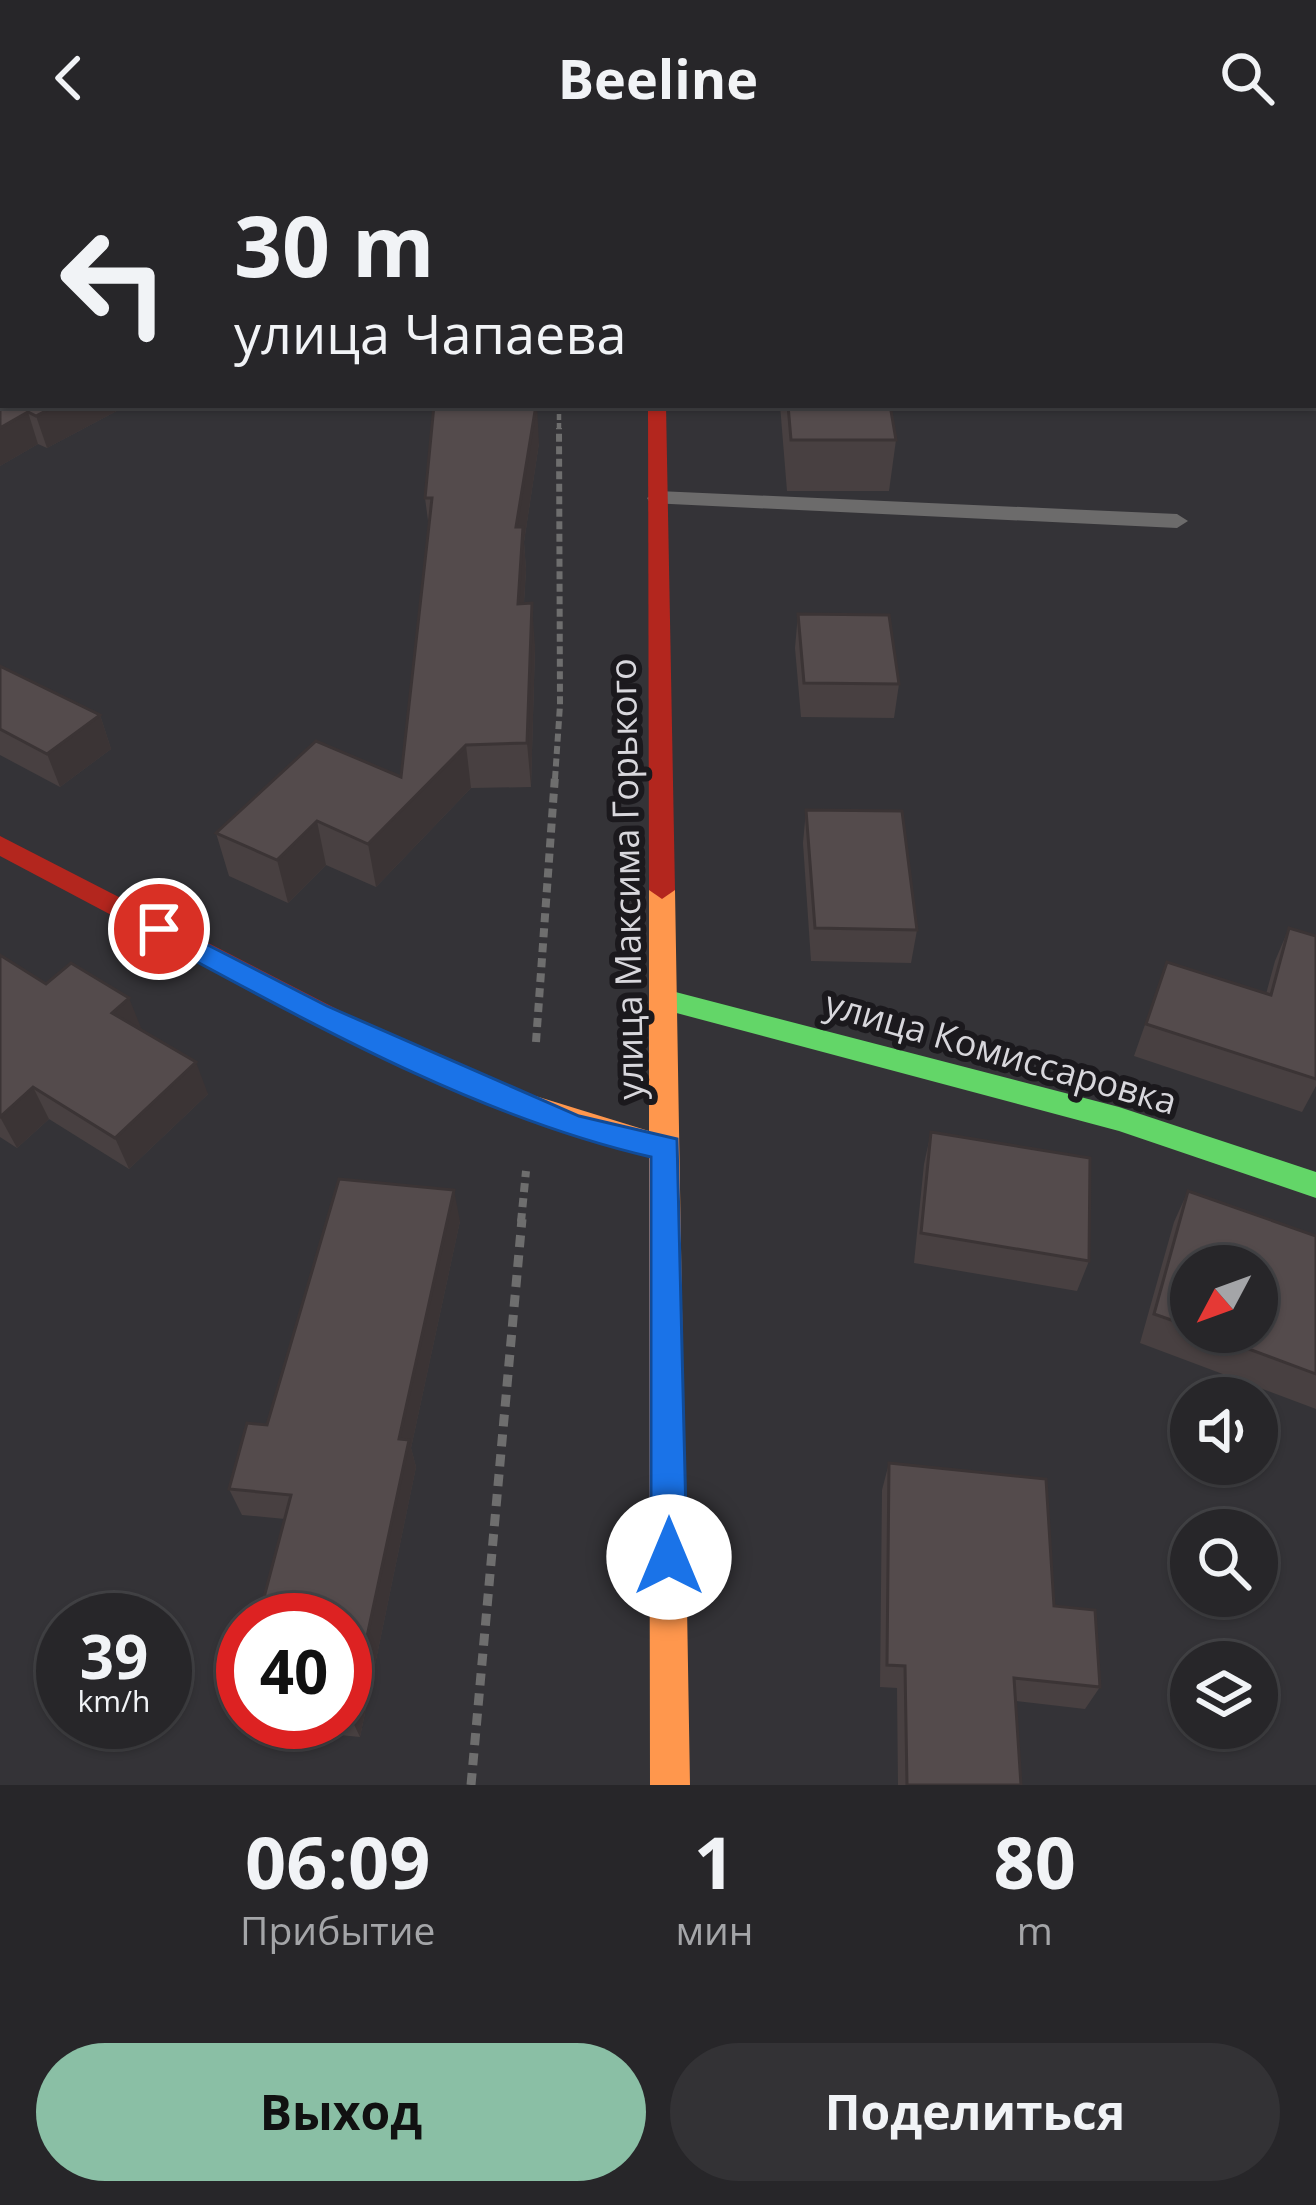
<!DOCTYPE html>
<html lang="ru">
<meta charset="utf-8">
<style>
body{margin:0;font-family:"Open Sans",sans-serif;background:#333235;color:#f1f3f6;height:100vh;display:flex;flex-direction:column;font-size:45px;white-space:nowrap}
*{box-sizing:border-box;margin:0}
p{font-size:39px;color:#a4a5a8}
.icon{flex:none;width:66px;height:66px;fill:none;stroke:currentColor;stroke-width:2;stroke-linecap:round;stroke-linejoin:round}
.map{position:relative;height:1629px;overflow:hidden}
.panel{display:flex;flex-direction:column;background:#272629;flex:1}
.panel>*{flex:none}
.banner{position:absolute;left:0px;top:0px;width:1317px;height:252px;box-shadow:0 3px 9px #0004,0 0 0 3px #434346;background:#272629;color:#f1f3f6;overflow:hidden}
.needle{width:78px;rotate:229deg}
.controls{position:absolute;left:1170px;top:1089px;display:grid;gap:24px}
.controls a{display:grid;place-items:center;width:108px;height:108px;border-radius:50%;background:#272629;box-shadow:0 3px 9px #0004,0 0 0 3px #434346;font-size:60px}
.speed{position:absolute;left:36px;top:1437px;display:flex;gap:24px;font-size:60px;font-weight:700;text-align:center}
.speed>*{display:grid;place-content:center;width:156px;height:156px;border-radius:50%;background:#272629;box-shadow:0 3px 9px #0004,0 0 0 3px #434346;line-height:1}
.speed small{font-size:30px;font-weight:400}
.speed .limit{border:18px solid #d22;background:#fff;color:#111}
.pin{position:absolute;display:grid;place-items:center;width:102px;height:102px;color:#fff;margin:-51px;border:6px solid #fff;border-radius:50%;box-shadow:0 3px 12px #0007}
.me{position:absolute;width:132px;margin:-66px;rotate:0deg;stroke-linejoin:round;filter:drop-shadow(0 0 9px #0008)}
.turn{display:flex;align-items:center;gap:42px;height:252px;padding:0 36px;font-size:54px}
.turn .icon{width:156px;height:156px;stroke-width:2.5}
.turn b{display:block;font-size:84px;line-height:102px}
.eta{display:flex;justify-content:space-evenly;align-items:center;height:204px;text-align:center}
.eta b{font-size:72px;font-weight:700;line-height:84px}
.button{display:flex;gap:24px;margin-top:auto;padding:24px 36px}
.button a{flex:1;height:138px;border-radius:72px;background:#8abfa5;color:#111;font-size:48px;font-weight:700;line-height:138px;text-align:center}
.button a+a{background:#333235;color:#f1f3f6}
header{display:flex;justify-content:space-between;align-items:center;height:156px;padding:0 36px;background:#272629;font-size:54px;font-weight:700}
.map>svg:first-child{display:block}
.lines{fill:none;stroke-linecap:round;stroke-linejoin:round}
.path-far3{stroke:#6e6e6e;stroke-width:4.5;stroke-dasharray:6 3;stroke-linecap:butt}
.path-far2{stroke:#6e6e6e;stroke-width:6;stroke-dasharray:8 4.5;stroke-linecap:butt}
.path-far1{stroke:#6e6e6e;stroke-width:8;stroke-dasharray:9 6;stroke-linecap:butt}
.path{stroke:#6e6e6e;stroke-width:9;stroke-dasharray:12 8;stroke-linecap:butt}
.lane{fill:#6c6b6b;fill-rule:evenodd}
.street{stroke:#6c6b6b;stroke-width:60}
.fast{fill:#63d668;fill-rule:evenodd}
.slow{fill:#ff974d;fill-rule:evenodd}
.jam{fill:#b3261e;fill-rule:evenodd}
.wall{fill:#484041;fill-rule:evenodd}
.shaded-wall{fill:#3b3435}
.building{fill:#544b4c;stroke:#3b3435;stroke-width:3}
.route{fill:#1a73e8;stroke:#114b97;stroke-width:3}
.labels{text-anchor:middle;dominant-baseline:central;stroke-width:12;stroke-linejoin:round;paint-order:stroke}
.street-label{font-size:36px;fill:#d8d7dc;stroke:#1b191d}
</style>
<header><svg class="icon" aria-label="back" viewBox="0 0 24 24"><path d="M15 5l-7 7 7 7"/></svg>Beeline<svg class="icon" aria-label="search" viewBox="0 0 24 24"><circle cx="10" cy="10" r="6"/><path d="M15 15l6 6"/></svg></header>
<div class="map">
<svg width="1316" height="1629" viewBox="0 0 1316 1629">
<rect width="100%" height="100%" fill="#343337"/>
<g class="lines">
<!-- path-far3 -->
<polyline class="path-far3" points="559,249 559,275"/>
<!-- path-far2 -->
<polyline class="path-far2" points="555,623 560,549 559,272"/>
<!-- path-far1 -->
<g class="path-far1">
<polyline points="536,886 555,620"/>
<polyline points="521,1066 526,1015"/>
</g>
<!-- path -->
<polyline class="path" points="471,1629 522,1063"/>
<!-- lane -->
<polygon class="lane" points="658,335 1177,358 1188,365 1177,372 650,347 647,342"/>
<!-- street -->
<polyline class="street" points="338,3 344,0"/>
<!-- fast -->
<polygon class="fast" points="664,833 1119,951 1316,1016 1316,1042 1119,975 654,851 650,844 654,837"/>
<!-- slow -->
<g class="slow">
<rect x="647" y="0" width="14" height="3"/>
<polygon points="662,725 675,734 690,1629 650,1629 649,999 482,946 385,904 381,896 385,888 395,885 500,929 649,975 649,734"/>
</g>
<!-- jam -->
<g class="jam">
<polygon points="648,249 666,249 675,734 662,743 649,734"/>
<polygon points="0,680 405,888 409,896 405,904 385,904 0,700"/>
</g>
</g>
<!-- wall -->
<g class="wall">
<polygon points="467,0 562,0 562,3 476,3"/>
<polygon points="0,88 3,249 128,249 47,292 38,288 0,310"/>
<polygon points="780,249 890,249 896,284 889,335 787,335"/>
<polygon points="539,287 524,386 526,414 524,447 535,491 531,631 471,632 376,731 326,709 288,747 229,720 216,677 401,621 429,372 425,342"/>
<polygon points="798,458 899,528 894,562 801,561 795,492"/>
<polygon points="0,510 100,559 111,593 60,631 0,599"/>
<polygon points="806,654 917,774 911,807 811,805 803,687"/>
<polygon points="1289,772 1316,780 1316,930 1302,956 1134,900 1167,806 1266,838 1275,805"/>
<polygon points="0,799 208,938 129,1013 49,963 17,992 0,981"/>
<polygon points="931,976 1089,1105 1077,1135 914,1107 924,1008"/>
<path d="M 1188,1035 L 1316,1080 L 1316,1253 L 1140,1187 L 1174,1066 ZM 1191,1110 L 1257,1176 L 1191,1176 Z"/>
<polygon points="460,1065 411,1292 416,1311 360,1581 249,1570 247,1566 345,1566 345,1464 285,1363 242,1359 229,1333 267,1269"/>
<polygon points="889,1307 1054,1450 1100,1531 1085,1553 1016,1545 1021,1629 898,1629 897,1532 880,1531 882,1334"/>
</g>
<!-- shaded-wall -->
<g class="shaded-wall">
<polygon points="57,249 128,249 47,292 36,260"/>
<polygon points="537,249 539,287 524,386 526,414 521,491 518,448 516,371"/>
<polygon points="28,256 38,288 0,310 0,272"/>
<polygon points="532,447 535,491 531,631 527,587"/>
<polygon points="100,559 111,593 60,631 47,598"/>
<polygon points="466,589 471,632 376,731 368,688"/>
<polygon points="317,665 326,709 288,747 277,704"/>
<polygon points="129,842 142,874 112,857"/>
<polygon points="196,906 208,938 129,1013 115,982"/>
<polygon points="33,931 49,963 17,992 0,961"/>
<polygon points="454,1034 460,1065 411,1292 416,1311 360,1581 350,1560 399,1283"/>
</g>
<!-- building -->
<g class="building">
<polygon points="754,0 849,0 850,3 755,3"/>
<polygon points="3,86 3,249 57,249 36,260 28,256 0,272 0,88"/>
<polygon points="434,249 536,249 516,371 523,371 518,448 532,447 527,587 466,589 368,688 317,665 277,704 216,677 316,585 401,621 432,342 425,342"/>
<polygon points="788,249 890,249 896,284 791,284"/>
<polygon points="798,458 889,459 899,528 804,527"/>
<polygon points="0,510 100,559 47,598 0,573"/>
<polygon points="806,654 902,655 917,774 815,772"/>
<polygon points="1289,772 1316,780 1316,923 1146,868 1167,806 1271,839"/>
<polygon points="0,799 46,828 71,807 129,842 112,857 196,906 115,982 33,931 0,961"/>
<polygon points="931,976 1090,1002 1089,1105 921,1077"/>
<polygon points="339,1023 454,1034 399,1283 409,1284 350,1560 345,1560 345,1464 258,1464 291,1339 229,1333 247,1267 267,1269"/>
<polygon points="1188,1035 1316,1080 1316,1218 1203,1176 1257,1176 1257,1110 1191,1110 1191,1171 1154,1158"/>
<polygon points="889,1307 1046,1323 1054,1450 1095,1454 1100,1531 1014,1522 1021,1629 907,1629 905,1510 887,1509"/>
<polygon points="243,1520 243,1549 235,1549"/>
</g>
<!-- route -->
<path class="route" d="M 159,764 L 327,850 L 579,960 L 677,983 L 687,1401 L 681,1414 L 669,1419 L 656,1414 L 651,1401 L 651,1001 C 474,960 309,866 149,780 L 145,773 Z"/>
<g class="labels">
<!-- street labels -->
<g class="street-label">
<text transform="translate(626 723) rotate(-91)">улица Максима Горького</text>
<text transform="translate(1001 896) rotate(16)">улица Комиссаровка</text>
</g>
</g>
</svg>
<div class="controls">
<a><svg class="needle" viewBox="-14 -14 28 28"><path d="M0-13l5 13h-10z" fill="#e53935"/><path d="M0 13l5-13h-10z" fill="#a4a5a8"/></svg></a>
<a><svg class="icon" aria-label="sound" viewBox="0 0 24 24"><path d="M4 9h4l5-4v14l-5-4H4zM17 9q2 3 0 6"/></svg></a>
<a><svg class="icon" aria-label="search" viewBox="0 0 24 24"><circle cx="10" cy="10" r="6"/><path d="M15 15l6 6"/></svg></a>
<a><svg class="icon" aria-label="layers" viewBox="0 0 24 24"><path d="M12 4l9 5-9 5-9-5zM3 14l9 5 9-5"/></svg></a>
</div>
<div class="speed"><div>39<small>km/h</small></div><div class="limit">40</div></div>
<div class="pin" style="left:159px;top:773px;background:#d93025"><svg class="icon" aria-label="arrive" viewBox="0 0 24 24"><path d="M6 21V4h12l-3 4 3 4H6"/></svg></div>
<svg class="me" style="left:669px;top:1401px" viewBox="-20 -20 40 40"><circle r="19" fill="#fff"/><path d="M0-13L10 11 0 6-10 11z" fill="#1a73e8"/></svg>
<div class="banner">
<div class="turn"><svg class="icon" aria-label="left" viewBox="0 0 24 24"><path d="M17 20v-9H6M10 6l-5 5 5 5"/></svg><div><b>30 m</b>улица Чапаева</div></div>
</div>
</div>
<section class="panel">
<div class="eta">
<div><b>06:09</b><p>Прибытие</p></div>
<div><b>1</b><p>мин</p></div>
<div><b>80</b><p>m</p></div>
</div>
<div class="button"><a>Выход</a><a>Поделиться</a></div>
</section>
